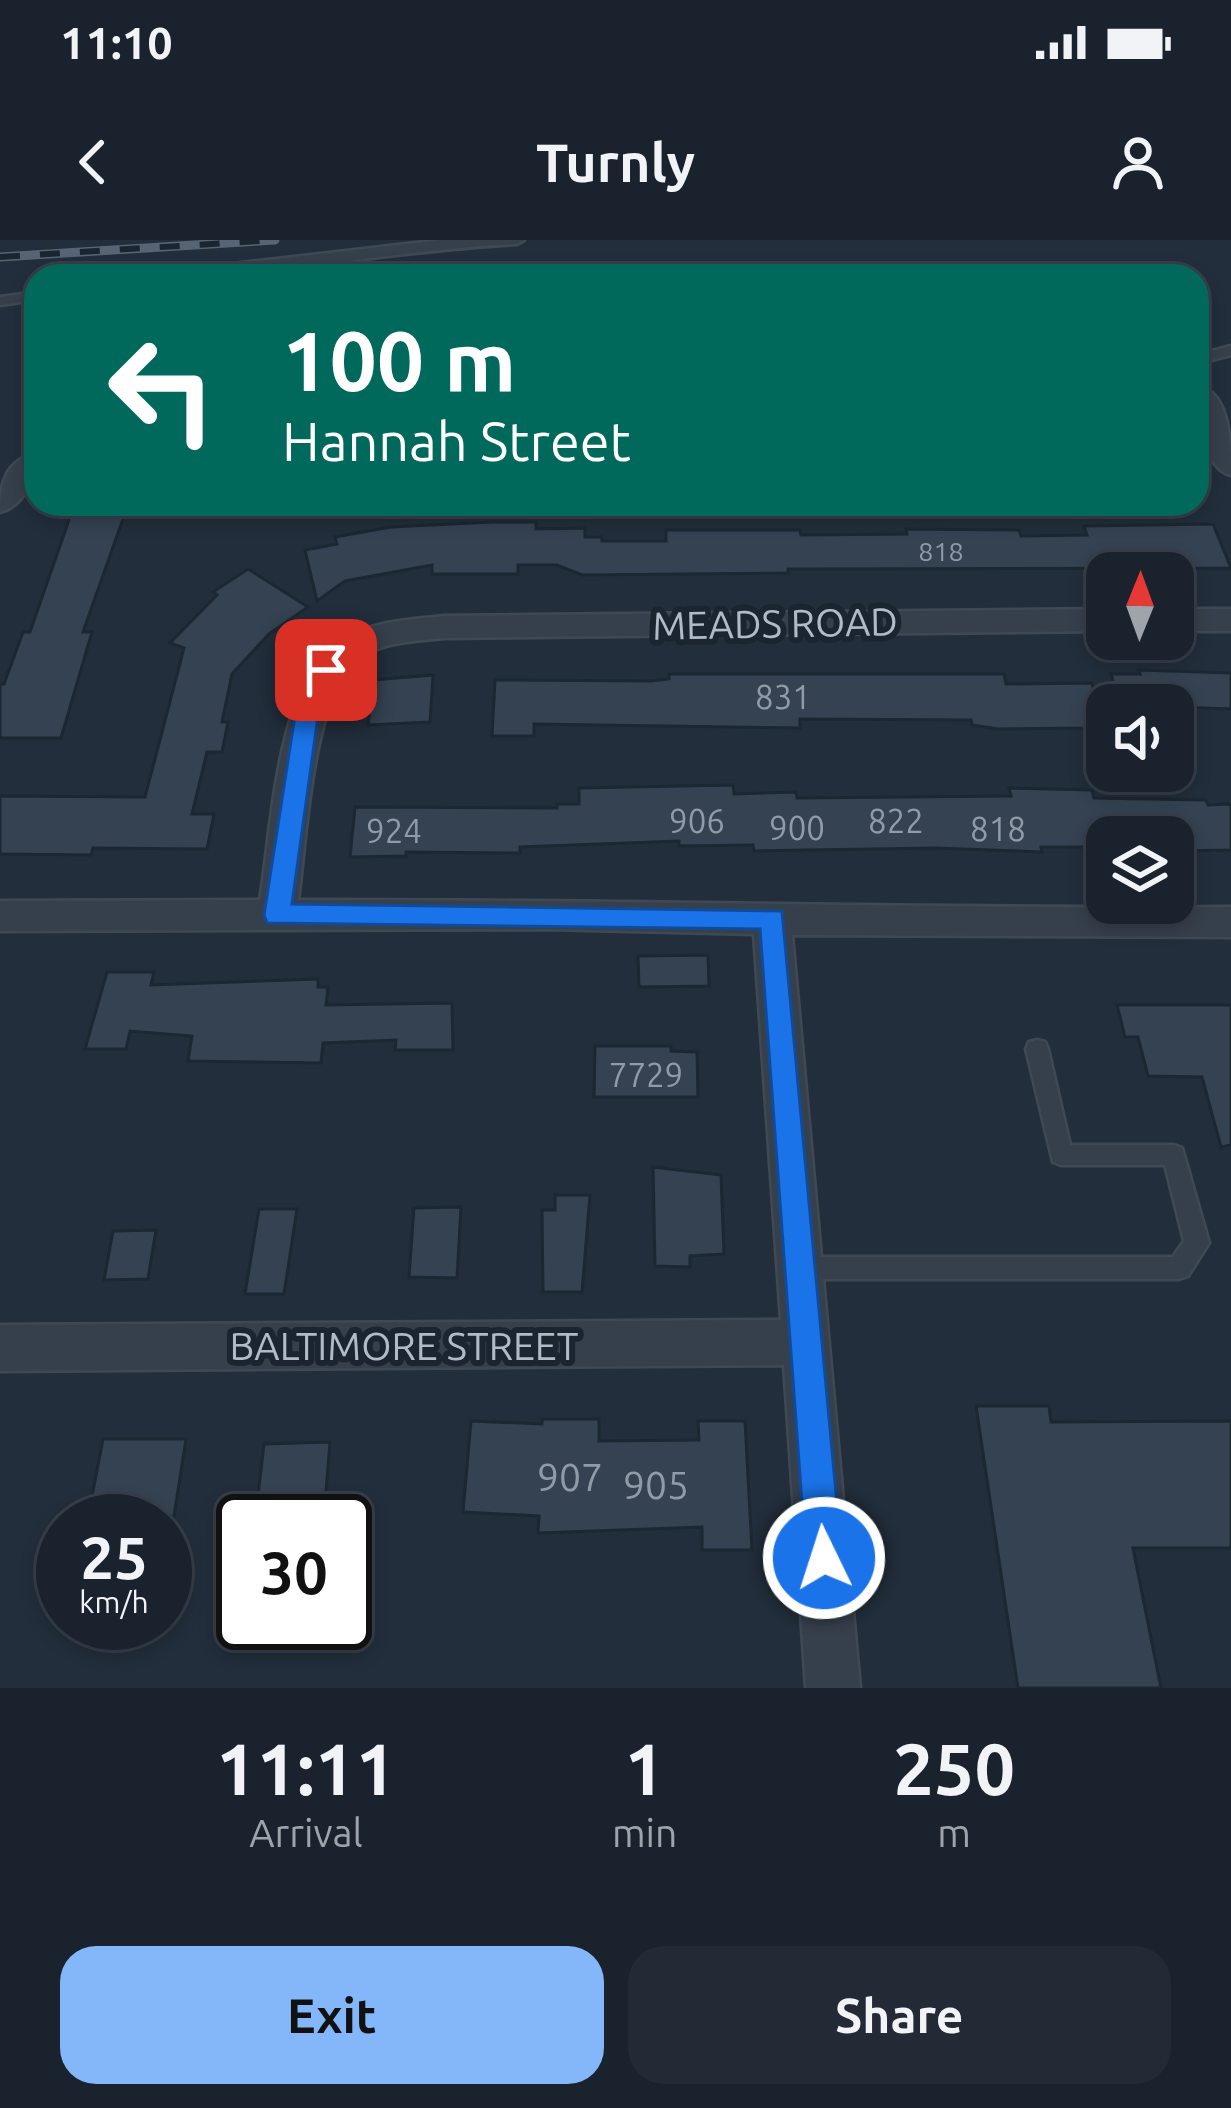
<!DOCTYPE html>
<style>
body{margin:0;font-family:Ubuntu,sans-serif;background:#232a35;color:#f1f3f6;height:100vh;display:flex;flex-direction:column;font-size:45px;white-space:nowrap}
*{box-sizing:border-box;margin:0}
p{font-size:39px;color:#9fa4aa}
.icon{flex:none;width:66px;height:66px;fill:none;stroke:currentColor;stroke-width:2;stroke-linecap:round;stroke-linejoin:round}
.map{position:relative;height:1448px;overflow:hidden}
.drawer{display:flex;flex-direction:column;background:#1a222d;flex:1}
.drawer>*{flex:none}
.hud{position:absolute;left:24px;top:24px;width:1185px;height:252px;border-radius:36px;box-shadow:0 6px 18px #0003,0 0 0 3px #383f49;background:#00695c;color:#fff;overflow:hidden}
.needle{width:78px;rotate:1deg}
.buttons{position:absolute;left:1086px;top:312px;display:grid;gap:24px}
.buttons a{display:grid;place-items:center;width:108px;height:108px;border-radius:24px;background:#1a222d;box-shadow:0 6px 18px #0003,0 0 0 3px #383f49;font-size:60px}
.speed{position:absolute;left:36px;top:1254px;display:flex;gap:24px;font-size:60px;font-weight:700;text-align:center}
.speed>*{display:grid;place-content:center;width:156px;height:156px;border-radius:50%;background:#1a222d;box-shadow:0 6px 18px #0003,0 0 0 3px #383f49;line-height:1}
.speed small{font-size:30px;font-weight:400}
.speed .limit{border:6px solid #111;border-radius:18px;background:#fff;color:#111}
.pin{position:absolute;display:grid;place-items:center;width:102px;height:102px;color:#fff;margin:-51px;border-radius:24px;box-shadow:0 6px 18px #0006}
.me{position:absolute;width:132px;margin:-66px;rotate:356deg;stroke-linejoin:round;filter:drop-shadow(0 0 9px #0008)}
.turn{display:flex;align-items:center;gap:42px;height:252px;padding:0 60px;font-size:54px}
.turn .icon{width:156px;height:156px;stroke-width:2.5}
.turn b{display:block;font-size:84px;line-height:102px}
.eta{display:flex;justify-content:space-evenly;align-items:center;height:204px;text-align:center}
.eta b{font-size:72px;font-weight:600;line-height:84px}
.cta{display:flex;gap:24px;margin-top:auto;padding:24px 60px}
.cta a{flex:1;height:138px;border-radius:36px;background:#83b7fa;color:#111;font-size:48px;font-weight:600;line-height:138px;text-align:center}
.cta a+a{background:#232a35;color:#f1f3f6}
.status{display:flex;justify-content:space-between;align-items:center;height:84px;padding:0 60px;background:#1a222d;direction:ltr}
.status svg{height:33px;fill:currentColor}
header{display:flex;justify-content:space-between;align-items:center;height:156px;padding:0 60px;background:#1a222d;font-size:54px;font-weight:600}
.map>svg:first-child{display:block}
.building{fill:#344252;stroke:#1d2732;stroke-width:3}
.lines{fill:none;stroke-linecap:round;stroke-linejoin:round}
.service-casing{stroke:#3f4954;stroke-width:5}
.minor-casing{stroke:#3f4954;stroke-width:5}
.service{fill:#36404c;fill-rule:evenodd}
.minor{fill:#36404c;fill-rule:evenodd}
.rail-casing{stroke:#576473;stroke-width:9}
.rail{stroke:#1b2530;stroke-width:6;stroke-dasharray:20;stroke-linecap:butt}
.route{fill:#1a73e8;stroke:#114b97;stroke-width:3}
.labels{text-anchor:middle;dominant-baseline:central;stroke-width:12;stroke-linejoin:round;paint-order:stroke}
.far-number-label{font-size:27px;fill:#909ba8}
.number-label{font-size:33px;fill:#909ba8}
.street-label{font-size:39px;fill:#b1bbc7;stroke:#1b2530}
.near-number-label{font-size:39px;fill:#909ba8}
</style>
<div class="status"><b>11:10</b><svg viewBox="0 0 49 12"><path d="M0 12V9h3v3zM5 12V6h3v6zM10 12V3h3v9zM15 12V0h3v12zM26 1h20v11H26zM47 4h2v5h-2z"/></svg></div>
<header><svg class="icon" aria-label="back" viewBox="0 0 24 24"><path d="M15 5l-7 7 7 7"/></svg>Turnly<svg class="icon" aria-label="person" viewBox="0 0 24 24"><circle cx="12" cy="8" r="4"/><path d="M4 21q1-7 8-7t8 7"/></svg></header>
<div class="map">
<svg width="1231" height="1448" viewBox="0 0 1231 1448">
<rect width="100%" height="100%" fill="#222e3c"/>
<!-- building -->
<g class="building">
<polygon points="71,274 124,276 83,392 92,392 61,498 0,498 0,444 4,444 23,392 30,392"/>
<polygon points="491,282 536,282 536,289 585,288 585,297 602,297 602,301 666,301 666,290 800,290 801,295 907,294 906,289 1019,290 1021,296 1087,295 1084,286 1213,284 1231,328 806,329 788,329 788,333 582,335 557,325 518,325 518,334 432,334 432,325 345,341 317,361 305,310 337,304 335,297 391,287"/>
<polygon points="248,329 308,367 269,394 232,434 222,482 228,482 222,512 207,512 192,574 214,574 207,609 93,608 91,615 0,614 0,556 145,557 184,408 170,403 217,355 213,352"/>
<polygon points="1138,430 1231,433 1231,469 1120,465 1111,434 1140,434"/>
<polygon points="669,434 1004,434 1006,444 1092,443 1101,477 1085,477 1088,488 998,489 972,485 971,480 800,479 800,488 534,484 534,496 492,496 495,440 651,441 669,439"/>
<polygon points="433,435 430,482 368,485 373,440"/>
<polygon points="733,545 734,554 796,552 797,558 1011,556 1009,548 1092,550 1094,558 1206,560 1208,565 1231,564 1231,610 1173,611 1173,597 1107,597 1107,607 1041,607 1042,612 935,608 754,611 753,605 679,606 679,601 520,607 520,613 406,612 406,616 350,617 355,567 557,568 557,564 579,564 579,548"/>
<polygon points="708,715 709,746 639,747 638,716"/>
<polygon points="107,732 154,732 151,745 318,739 318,747 328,747 326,765 452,763 453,810 395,810 396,800 323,803 321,823 188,821 192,796 130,791 126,809 85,809"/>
<polygon points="1117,765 1231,765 1231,905 1221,907 1202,837 1148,836 1138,797 1125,797"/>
<polygon points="595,806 671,806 671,811 697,812 698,857 594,857"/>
<polygon points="653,927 721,935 724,1014 690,1016 690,1027 655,1026"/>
<polygon points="555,955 590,955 582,1052 543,1052 542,970 555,970"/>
<polygon points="461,967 457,1038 409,1037 414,968"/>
<polygon points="259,969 297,969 284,1054 245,1054"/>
<polygon points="156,990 148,1039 104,1040 113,991"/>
<polygon points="976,1166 1049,1166 1051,1182 1231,1181 1231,1308 1133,1308 1161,1448 1018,1448"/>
<polygon points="542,1179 599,1179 599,1201 699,1200 698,1181 745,1181 752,1310 702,1310 702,1287 538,1293 539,1276 463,1272 471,1181 542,1184"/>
<polygon points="103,1199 186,1199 174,1276 88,1277"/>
<polygon points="330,1202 325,1263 257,1264 264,1204"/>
</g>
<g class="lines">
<!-- service casing -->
<g class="service-casing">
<g id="service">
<path d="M 441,0 L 524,0 L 517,4 C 397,10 277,36 157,36 L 164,32 Z"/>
<polygon points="36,52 36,60 0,65 0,57"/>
<polygon points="1231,106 1231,115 1197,124 1197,115"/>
<polygon points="1037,800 1045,802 1048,809 1070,905 1174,905 1182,908 1209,1003 1188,1036 1179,1039 802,1039 793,1036 790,1028 793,1020 802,1017 1173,1017 1184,1001 1165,925 1061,925 1053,922 1026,809 1029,802"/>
</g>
</g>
<!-- minor casing -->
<g class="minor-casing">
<g id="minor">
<path d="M 1201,147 C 1231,155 1231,209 1231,235 C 1202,228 1197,173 1197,148 Z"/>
<path d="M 36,213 C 36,236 25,266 0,272 C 0,244 5,221 36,213 Z"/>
<path d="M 1107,369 L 1107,391 L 444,398 C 417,401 387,401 363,416 C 311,449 307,598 298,660 C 609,659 920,669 1231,667 L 1231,697 L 792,695 L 860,1448 L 806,1448 L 784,1125 L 0,1131 L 0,1085 L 781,1080 L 754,694 L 546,689 L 0,691 L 0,661 L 260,660 C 272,589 276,444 338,402 C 369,381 408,380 444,376 Z"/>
<rect x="1173" y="369" width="58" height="22"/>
</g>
</g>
<!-- service -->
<use href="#service" class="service"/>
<!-- minor -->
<use href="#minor" class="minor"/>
<!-- rail casing -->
<g class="rail-casing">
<polyline id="rail" points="0,17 275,0"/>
</g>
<!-- rail -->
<use href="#rail" class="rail"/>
</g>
<!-- route -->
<polygon class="route" points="326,422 337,430 319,469 292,664 782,671 842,1318 837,1331 824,1336 812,1331 806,1318 760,689 267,683 264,675 296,469 318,424"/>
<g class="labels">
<!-- far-number labels -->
<g class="far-number-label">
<text x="941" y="311">818</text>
</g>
<!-- number labels -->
<g class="number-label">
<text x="783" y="456">831</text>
<text x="697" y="580">906</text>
<text x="896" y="580">822</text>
<text x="797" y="587">900</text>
<text x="998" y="588">818</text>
<text x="394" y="590">924</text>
<text x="646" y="834">7729</text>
</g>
<!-- street labels -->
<g class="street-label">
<text transform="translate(775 383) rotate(-1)">MEADS ROAD</text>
<text x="404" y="1105">BALTIMORE STREET</text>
</g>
<!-- near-number labels -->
<g class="near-number-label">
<text x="570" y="1236">907</text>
<text x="656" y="1244">905</text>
</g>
</g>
</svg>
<div class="buttons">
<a><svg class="needle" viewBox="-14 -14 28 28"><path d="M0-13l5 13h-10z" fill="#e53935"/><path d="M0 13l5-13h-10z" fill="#9fa4aa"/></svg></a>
<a><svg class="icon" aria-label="sound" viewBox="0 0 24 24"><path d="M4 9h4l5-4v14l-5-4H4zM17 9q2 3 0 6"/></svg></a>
<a><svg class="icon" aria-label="layers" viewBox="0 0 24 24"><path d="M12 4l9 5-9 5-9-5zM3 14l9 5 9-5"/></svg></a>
</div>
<div class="speed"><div>25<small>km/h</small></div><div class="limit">30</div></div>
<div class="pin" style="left:326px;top:430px;background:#d93025"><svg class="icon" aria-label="arrive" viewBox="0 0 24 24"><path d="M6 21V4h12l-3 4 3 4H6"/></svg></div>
<svg class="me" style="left:824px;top:1318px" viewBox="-20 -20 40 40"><circle r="17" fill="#1a73e8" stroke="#fff" stroke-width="3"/><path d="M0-11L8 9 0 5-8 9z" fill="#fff"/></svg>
<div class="hud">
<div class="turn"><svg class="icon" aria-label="left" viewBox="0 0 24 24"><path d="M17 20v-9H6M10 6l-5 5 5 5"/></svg><div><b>100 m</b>Hannah Street</div></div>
</div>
</div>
<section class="drawer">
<div class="eta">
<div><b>11:11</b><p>Arrival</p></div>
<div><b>1</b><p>min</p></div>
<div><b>250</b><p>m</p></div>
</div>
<div class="cta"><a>Exit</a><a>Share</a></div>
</section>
